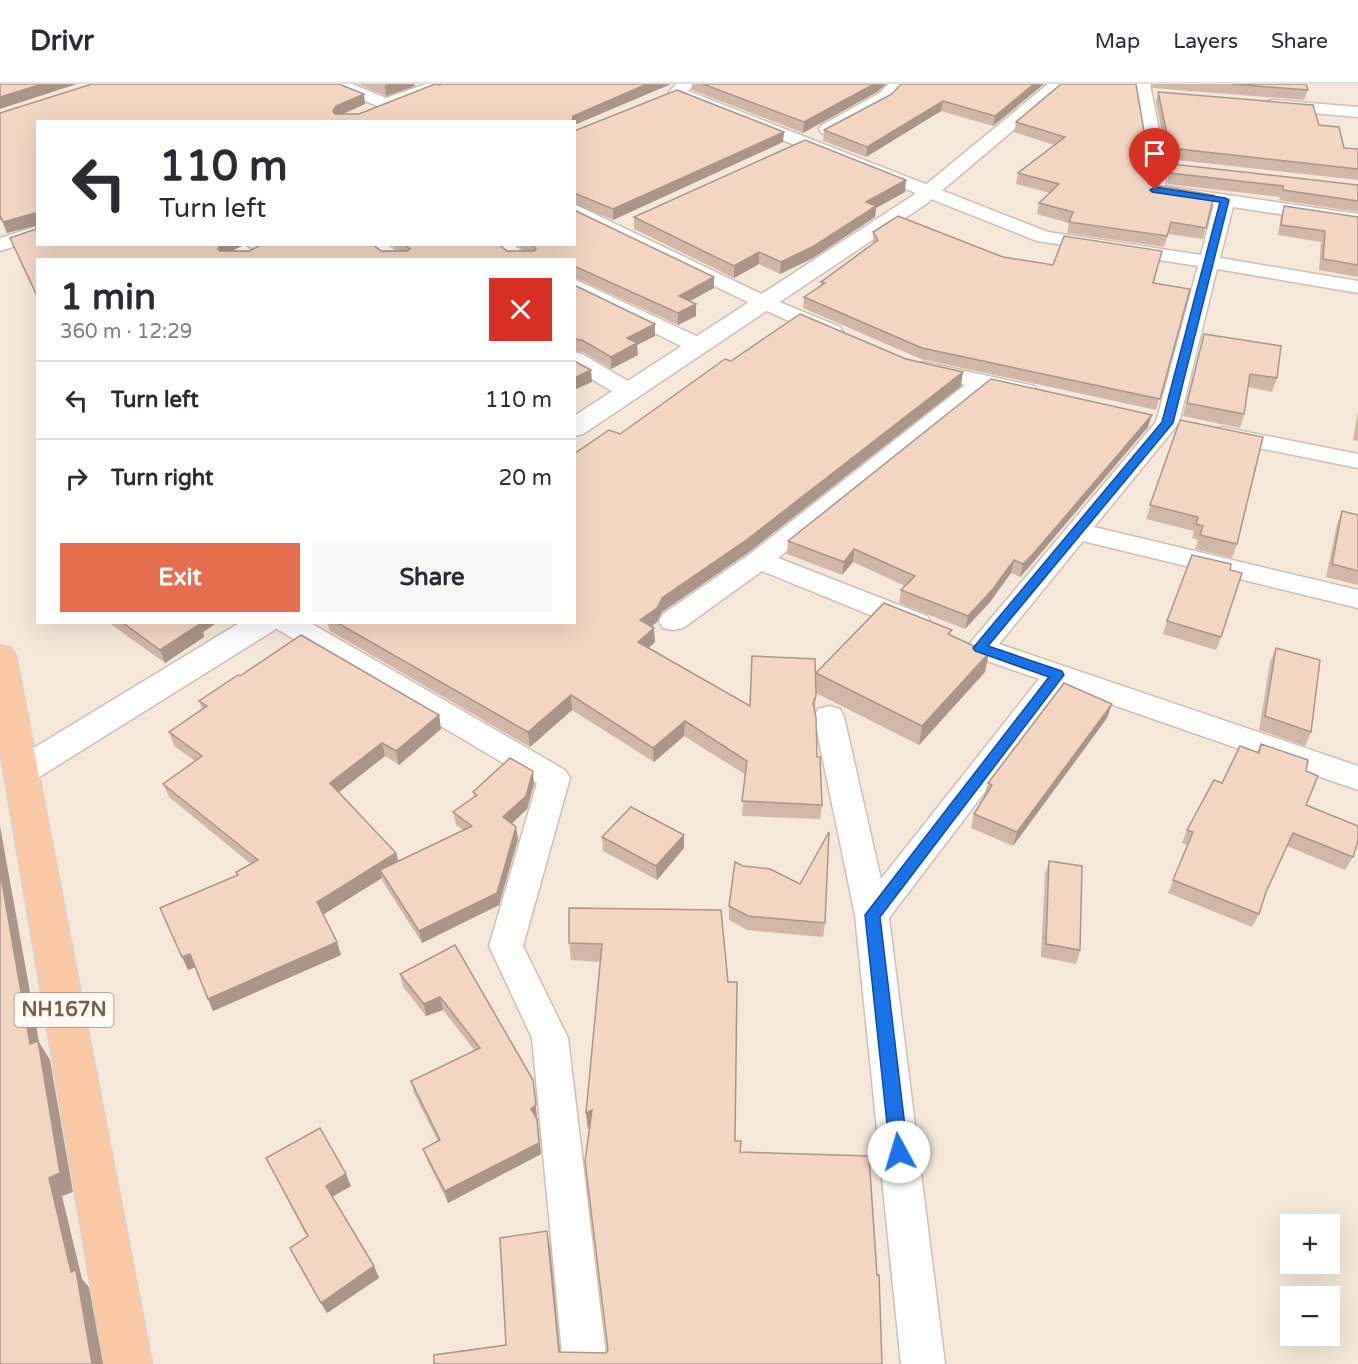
<!DOCTYPE html>
<meta charset="utf-8">
<style>
body{margin:0;font-family:"Varela Round",sans-serif;background:#f7f7f7;color:#2b2b33;height:100vh;display:flex;flex-direction:column;font-size:22px;white-space:nowrap}
*{box-sizing:border-box;margin:0}
p{font-size:20px;color:#7c7c81}
.icon{flex:none;width:33px;height:33px;fill:none;stroke:currentColor;stroke-width:2;stroke-linecap:round;stroke-linejoin:round}
.map{position:relative;flex:1;overflow:hidden}
.panel{position:absolute;left:36px;top:174px;width:540px;height:366px;display:flex;flex-direction:column;background:#fff;border-radius:0px;box-shadow:0 6px 24px #0002}
.panel>*{flex:none}
.hud{position:absolute;left:36px;top:36px;width:540px;height:126px;border-radius:0px;box-shadow:0 6px 24px #0002;background:#fff;color:#2b2b33;overflow:hidden}
.fabs{position:absolute;left:1280px;top:1130px;display:grid;gap:12px}
.fabs a{display:grid;place-items:center;width:60px;height:60px;border-radius:0px;background:#fff;box-shadow:0 6px 24px #0002;font-size:30px}
.pin{position:absolute;display:grid;place-items:center;width:51px;height:51px;color:#fff;margin:-62px -26px;border-radius:50% 50% 50% 0;rotate:-45deg;box-shadow:0 0 6px #0007}
.pin .icon{rotate:45deg}
.me{position:absolute;width:66px;margin:-33px;rotate:354deg;stroke-linejoin:round;filter:drop-shadow(0 0 4px #0008)}
.turn{display:flex;align-items:center;gap:21px;height:126px;padding:0 24px;font-size:27px}
.turn .icon{width:78px;height:78px;stroke-width:2.5}
.turn b{display:block;font-size:42px;line-height:51px}
.round{display:grid;place-items:center;flex:none;width:63px;height:63px;border-radius:0px;background:#f7f7f7}
.headline{display:flex;align-items:center;justify-content:space-between;height:102px;padding:0 24px}
h1{font-size:36px;font-weight:700;line-height:45px}
.button{display:flex;gap:12px;margin-top:auto;padding:12px 24px}
.button a{flex:1;height:69px;border-radius:0px;background:#e76f51;color:#fff;font-size:24px;font-weight:700;line-height:69px;text-align:center}
.button a+a{background:#f7f7f7;color:#2b2b33}
ul{padding:0;list-style:none}
li{display:flex;align-items:center;gap:18px;height:78px;padding:0 24px;border-top:2px solid #e1e1e2}
li div{flex:1}
li b{display:block;font-size:22px}
li em{font-style:normal}
header{display:flex;align-items:center;gap:36px;box-sizing:border-box;height:84px;padding:0 30px;background:#fff;border-bottom:2px solid #e1e1e2}
header strong{font-size:28px}
nav{display:flex;gap:33px;margin-inline-start:auto;font-size:21px}
.map>svg:first-child{display:block}
.residential{fill:#f5e8da;fill-rule:evenodd}
.lines{fill:none;stroke-linecap:round;stroke-linejoin:round}
.minor-casing{stroke:#d1beb0;stroke-width:3}
.tertiary-casing{stroke:#d1beb0;stroke-width:3}
.trunk-casing{stroke:#dad1cd;stroke-width:3}
.minor{fill:#fff;fill-rule:evenodd}
.tertiary{fill:#fff;fill-rule:evenodd}
.trunk{fill:#f9c8a4;fill-rule:evenodd}
.wall{fill:#d1b7a8}
.shaded-wall{fill:#aa9588}
.building{fill:#f3d5c3;stroke:#aa9588;stroke-width:1.5}
.route{fill:#1a73e8;stroke:#114b97;stroke-width:1.5}
.labels{text-anchor:middle;dominant-baseline:central;stroke-width:4.5;stroke-linejoin:round;paint-order:stroke}
.shield{fill:#fffaf3;stroke:#a28b7f;stroke-width:1.5}
.shield-label{font-size:20px;font-weight:bold;fill:#7a5c4d}
</style>
<header>
<strong>Drivr</strong>
<nav><a>Map</a><a>Layers</a><a>Share</a></nav>
</header>
<div class="map">
<svg width="1358" height="1280" viewBox="0 0 1358 1280">
<rect width="100%" height="100%" fill="#fdf6ec"/>
<!-- residential -->
<path class="residential" d="M 0,0 L 1358,0 L 1358,1280 L 0,1280 ZM 38,38 L 574,38 L 574,160 L 38,160 ZM 38,176 L 574,176 L 574,538 L 38,538 ZM 1290,1140 L 1329,1140 L 1329,1179 L 1290,1179 ZM 1290,1212 L 1329,1212 L 1329,1251 L 1290,1251 Z"/>
<g class="lines">
<!-- minor casing -->
<g class="minor-casing">
<g id="minor">
<polygon points="330,0 352,0 386,14 426,0 450,0 448,4 385,25 332,4"/>
<polygon points="676,0 694,0 688,7 1048,148 1201,171 1214,120 1155,112 1148,110 1146,106 1148,82 1134,0 1150,0 1166,82 1165,102 1358,130 1358,142 1233,123 1220,174 1358,197 1358,209 1217,185 1179,339 1094,443 1358,506 1358,524 1083,457 999,560 1358,682 1358,706 1064,604 889,834 945,1280 901,1280 855,831 814,633 818,625 829,622 840,625 844,633 881,795 1039,595 970,571 966,564 1156,338 1198,182 1037,157 671,12 669,8"/>
<path d="M 889,0 L 906,0 C 895,16 840,53 822,49 L 819,45 L 822,41 L 878,10 Z"/>
<polygon points="1274,16 1358,23 1358,33 1268,25 1266,21 1268,17"/>
<polygon points="574,120 772,215 840,243 843,248 840,253 832,255 824,253 758,223 574,134"/>
<polygon points="38,142 38,155 0,167 0,154"/>
<polygon points="218,160 243,160 265,176 240,176"/>
<polygon points="360,160 386,160 409,176 383,176"/>
<polygon points="486,160 512,160 535,176 509,176"/>
<polygon points="574,195 707,257 710,262 707,267 699,269 691,267 574,209"/>
<polygon points="574,268 582,270 638,303 642,308 638,313 630,315 622,313 574,285"/>
<polygon points="924,278 1034,302 1037,307 1034,312 1026,314 988,306 778,474 927,532 931,539 927,546 917,548 907,546 762,487 683,544 673,546 663,544 659,537 663,530 750,470 965,301 916,290 913,285 916,280"/>
<polygon points="1222,343 1358,370 1358,384 1214,355 1210,350 1214,345"/>
<polygon points="273,538 309,538 565,686 570,694 523,862 568,954 607,1280 563,1280 532,954 489,862 537,699 277,545"/>
</g>
</g>
<!-- tertiary casing -->
<g class="tertiary-casing">
<g id="tertiary">
<polygon points="1048,0 1068,0 926,120 583,350 574,352 574,332 912,112"/>
<polygon points="241,538 280,538 276,545 33,697 21,701 9,697 4,688 9,679"/>
</g>
</g>
<!-- trunk casing -->
<g class="trunk-casing">
<polygon id="trunk" points="0,561 11,564 16,572 152,1280 104,1280 0,665"/>
</g>
<!-- minor -->
<use href="#minor" class="minor"/>
<!-- tertiary -->
<use href="#tertiary" class="tertiary"/>
<!-- trunk -->
<use href="#trunk" class="trunk"/>
</g>
<!-- wall -->
<g class="wall">
<polygon points="358,0 414,0 415,2 386,12"/>
<polygon points="671,0 574,41 574,38 38,160 246,160 232,167 399,167 390,160 498,160 507,167 525,167 516,160 574,160 714,193 714,204 690,217 696,232 678,241 574,193 574,176 38,176 38,216 10,154 36,145 36,141 7,149 2,137 0,136 0,29 365,20 343,30 359,30 439,1"/>
<polygon points="692,0 886,0 877,8 803,49 692,6"/>
<polygon points="1044,0 993,42 941,27 866,73 823,57 824,46 892,10"/>
<polygon points="1061,0 1146,95 1149,100 1214,111 1203,155 1168,150 1164,163 1067,149 1069,139 1037,130 1039,119 1050,109 1016,100 1018,89 1054,61 1014,48 1016,38"/>
<polygon points="1151,0 1306,0 1308,6 1304,16 1153,4"/>
<polygon points="1158,8 1319,41 1344,64 1358,65 1358,96 1167,75 1156,18"/>
<polygon points="574,47 783,58 613,136 574,120"/>
<polygon points="1171,80 1358,101 1358,128 1279,116 1280,113 1167,100 1168,91"/>
<polygon points="905,108 876,124 875,133 813,174 780,190 759,180 734,194 634,145 634,133"/>
<polygon points="1284,122 1358,133 1358,193 1319,186 1321,158 1278,151 1281,133"/>
<polygon points="873,148 1003,173 1190,205 1156,326 921,275 803,224 804,213 821,202 821,198 873,160"/>
<polygon points="574,201 655,252 637,261 638,271 611,285 583,268 574,267"/>
<polygon points="1204,250 1277,294 1272,308 1248,303 1244,330 1240,344 1183,332"/>
<polygon points="731,277 961,302 749,468 662,528 657,538 652,542 655,558 649,564 750,622 816,595 816,589 951,551 985,588 919,661 816,609 815,625 817,673 822,721 820,735 742,732 746,691 684,652 654,678 572,626 530,663 330,547 327,538 574,538 620,350"/>
<polygon points="1358,327 1358,357 1353,356"/>
<polygon points="1180,336 1237,460 1232,474 1195,465 1198,456 1192,454 1194,447 1146,435"/>
<polygon points="1148,343 1029,483 1020,493 1011,489 990,518 965,545 899,519 901,506 905,502 853,478 842,491 787,470 788,457"/>
<polygon points="1342,427 1358,431 1358,501 1326,493 1337,440"/>
<polygon points="1230,486 1221,553 1216,566 1163,550 1167,537"/>
<polygon points="112,538 218,538 203,548 204,553 165,579 112,541"/>
<polygon points="1276,564 1311,648 1305,662 1259,646 1270,578"/>
<polygon points="240,592 439,631 441,645 399,681 385,672 339,708 398,777 463,746 456,741 453,728 474,713 473,708 534,700 527,725 512,739 518,755 499,821 422,859 383,798 382,794 323,830 337,858 341,871 213,927 195,883 188,886 237,792 236,788 251,780 169,713 163,700 195,677 174,662 169,648 202,625 199,617"/>
<polygon points="1112,620 1107,634 1013,762 971,744 974,730 985,713 984,712 988,699"/>
<polygon points="1261,660 1306,687 1306,721 1353,773 1345,786 1287,762 1266,808 1259,830 1252,843 1168,809 1187,761 1182,759 1187,746 1222,699 1257,668"/>
<polygon points="602,753 684,764 657,796 603,767"/>
<polygon points="1049,777 1080,866 1076,880 1041,873 1045,790"/>
<polygon points="743,782 800,800 825,839 823,853 747,846 729,836 729,822"/>
<polygon points="721,826 735,1057 740,1068 882,1280 434,1280 506,1261 550,1162 560,1268 606,1269 608,1266 590,1044 588,1045 586,1029 600,878 571,876 569,859"/>
<polygon points="455,861 533,996 537,1033 536,1034 539,1047 541,1070 448,1119 427,1076 423,1065 438,1057 414,1009 411,997 475,967 443,926 426,932 403,903 400,890"/>
<polygon points="266,1074 351,1102 332,1113 379,1194 327,1229 295,1175 290,1164 307,1153"/>
</g>
<!-- shaded-wall -->
<g class="shaded-wall">
<polygon points="42,0 77,0 0,25 0,13"/>
<polygon points="389,0 414,0 415,2 386,12 385,1"/>
<polygon points="647,0 671,0 574,41 574,38 572,38 573,32"/>
<polygon points="874,0 886,0 877,8 803,49 804,38"/>
<polygon points="1034,0 1044,0 993,42 995,32"/>
<polygon points="364,10 365,20 338,32 335,37 333,27 336,22"/>
<polygon points="943,17 941,27 866,73 867,63"/>
<polygon points="784,48 783,58 613,136 613,125"/>
<polygon points="906,96 905,108 876,124 875,133 813,174 780,190 781,178 866,118"/>
<polygon points="35,129 38,141 7,149 3,138"/>
<polygon points="221,160 246,160 225,170 218,165"/>
<polygon points="759,168 759,180 734,194 734,182"/>
<polygon points="714,193 714,204 679,223 679,212"/>
<polygon points="696,220 696,232 678,241 678,229"/>
<polygon points="655,240 655,252 637,261 638,271 611,285 611,273 627,254"/>
<polygon points="591,286 592,298 574,306 574,294"/>
<polygon points="963,288 961,302 749,468 662,528 657,538 640,551 640,536 662,514"/>
<polygon points="1152,331 1148,343 1029,483 1020,493 1023,480"/>
<polygon points="854,465 853,478 842,491 844,478"/>
<polygon points="1014,476 1011,489 990,518 965,545 968,532"/>
<polygon points="196,538 218,538 203,548 204,553 165,579 160,566"/>
<polygon points="654,544 655,558 639,572 638,558"/>
<polygon points="989,569 985,588 919,661 922,642"/>
<polygon points="571,611 572,626 530,663 528,648"/>
<polygon points="1112,620 1107,634 1013,762 1017,748"/>
<polygon points="439,631 441,645 399,681 396,667"/>
<polygon points="685,637 684,652 654,678 653,664"/>
<polygon points="382,659 385,672 333,713 330,699"/>
<polygon points="533,687 534,700 527,725 505,746 503,733"/>
<polygon points="0,742 39,958 50,976 73,1108 62,1112 82,1195 89,1203 103,1280 92,1280 49,1094 30,960 0,787"/>
<polygon points="516,743 518,755 499,821 422,859 419,847"/>
<polygon points="684,751 684,764 657,796 656,782"/>
<polygon points="396,769 400,782 380,786 382,794 321,832 317,818"/>
<polygon points="337,858 341,871 213,927 208,915"/>
<polygon points="190,870 196,883 188,886 182,873"/>
<polygon points="440,913 443,926 426,932 424,920"/>
<polygon points="533,996 537,1033 533,1036 531,1025"/>
<polygon points="592,1026 594,1042 588,1045 586,1029"/>
<polygon points="537,1035 541,1070 448,1119 445,1107"/>
<polygon points="346,1090 351,1102 330,1114 326,1102"/>
<polygon points="547,1147 550,1162 561,1280 559,1268"/>
<polygon points="374,1182 379,1194 327,1229 321,1219"/>
</g>
<!-- building -->
<g class="building">
<polygon points="0,0 42,0 0,13"/>
<polygon points="92,0 339,0 364,10 336,22 333,27 335,30 359,30 435,0 439,1 443,0 647,0 573,32 572,38 38,38 38,160 221,160 218,165 220,167 249,167 263,160 372,160 381,167 407,167 410,165 404,160 498,160 507,167 534,167 536,165 531,160 574,160 574,126 714,193 679,212 696,220 678,229 574,182 574,176 38,176 38,214 10,154 36,145 35,129 3,138 0,131 0,29"/>
<polygon points="703,0 874,0 804,38"/>
<polygon points="901,0 1034,0 995,32 943,17 867,63 824,46 892,10"/>
<polygon points="1061,0 1136,0 1148,71 1146,95 1149,100 1214,111 1206,144 1171,138 1167,152 1069,138 1073,128 1039,119 1059,100 1018,89 1065,53 1016,38"/>
<polygon points="1232,0 1306,0 1308,6"/>
<polygon points="677,6 784,48 613,125 574,109 574,47"/>
<polygon points="1158,8 1313,21 1319,41 1339,43 1344,64 1358,65 1358,85 1170,64"/>
<polygon points="805,56 906,96 866,118 876,122 814,162 781,178 759,168 734,182 634,133"/>
<polygon points="1171,80 1358,101 1358,117 1283,106 1283,102 1170,89"/>
<polygon points="1284,122 1358,133 1358,181 1323,175 1325,147 1281,141"/>
<polygon points="898,132 1003,173 1053,181 1064,152 1162,167 1153,199 1190,205 1160,315 922,264 804,213 825,199 821,198 878,156 873,148"/>
<polygon points="574,201 655,240 627,254 637,259 611,273 582,256 574,255"/>
<polygon points="800,230 906,275 963,288 749,454 662,514 657,524 640,536 654,544 638,558 750,622 752,572 815,575 816,612 813,619 816,633 817,673 820,673 822,721 742,717 747,677 685,637 653,664 571,611 528,648 336,538 574,538 574,370 609,346 620,350 725,275 731,277"/>
<polygon points="1204,250 1281,262 1277,294 1250,290 1244,330 1187,319"/>
<polygon points="574,277 591,286 574,294"/>
<polygon points="991,295 1152,331 1033,470 1023,480 1014,476 993,505 968,532 901,506 915,492 854,465 844,478 788,457"/>
<polygon points="1180,336 1263,353 1237,460 1200,451 1203,442 1196,440 1198,433 1150,421"/>
<polygon points="1342,427 1358,431 1358,487 1332,480"/>
<polygon points="1192,471 1231,480 1230,486 1242,489 1221,553 1167,537"/>
<polygon points="884,519 952,546 948,550 989,569 922,642 816,589"/>
<polygon points="122,538 197,538 200,540 160,566"/>
<polygon points="301,551 439,631 396,667 382,659 330,699 396,769 317,818 337,858 208,915 190,870 182,873 160,824 238,791 236,788 258,776 163,700 202,672 169,648 207,622 199,617 238,591 240,592"/>
<polygon points="1276,564 1320,576 1311,648 1265,632"/>
<polygon points="1064,599 1112,620 1017,748 974,730 992,701 988,699"/>
<polygon points="1261,660 1308,676 1306,687 1318,692 1306,721 1358,742 1358,757 1353,773 1293,749 1266,808 1259,830 1173,796 1193,748 1187,746 1214,696 1222,699 1240,662 1259,669"/>
<polygon points="510,674 533,687 526,712 503,733 516,743 497,809 419,847 380,786 472,742 453,728 477,711 473,708"/>
<polygon points="631,723 684,751 656,782 602,753"/>
<polygon points="829,748 825,839 748,832 729,822 735,778 743,782 770,785 800,800"/>
<polygon points="1049,777 1082,782 1080,866 1046,860"/>
<polygon points="0,787 30,960 38,957 60,1089 49,1094 71,1188 76,1186 92,1280 0,1280"/>
<polygon points="569,824 721,826 728,898 737,898 735,1057 741,1057 740,1068 869,1072 877,1191 879,1191 882,1280 434,1280 434,1271 506,1261 500,1154 547,1147 559,1268 606,1269 608,1266 585,1077 592,1026 586,1029 602,860 569,859"/>
<polygon points="455,861 533,996 536,1021 531,1025 537,1035 539,1059 445,1107 423,1065 440,1056 411,997 480,964 440,913 424,920 400,890"/>
<polygon points="320,1044 346,1090 326,1102 374,1182 321,1219 290,1164 308,1152 266,1074"/>
</g>
<!-- route -->
<polygon class="route" points="1155,103 1225,114 1229,116 1173,339 988,562 1062,587 1064,591 880,833 908,1068 905,1073 899,1076 893,1073 890,1068 865,831 1049,593 975,567 973,564 1162,338 1220,118 1152,108 1150,106"/>
<g class="labels">
<!-- shield labels -->
<rect class="shield" x="14.5" y="909" width="99" height="34" rx="4.5"/>
<g class="shield-label">
<text x="64" y="926">NH167N</text>
</g>
</g>
</svg>
<div class="fabs">
<a>+</a>
<a>−</a>
</div>
<div class="pin" style="left:1155px;top:106px;background:#d93025"><svg class="icon" aria-label="arrive" viewBox="0 0 24 24"><path d="M6 21V4h12l-3 4 3 4H6"/></svg></div>
<svg class="me" style="left:899px;top:1068px" viewBox="-20 -20 40 40"><circle r="19" fill="#fff"/><path d="M0-13L10 11 0 6-10 11z" fill="#1a73e8"/></svg>
<div class="hud">
<div class="turn"><svg class="icon" aria-label="left" viewBox="0 0 24 24"><path d="M17 20v-9H6M10 6l-5 5 5 5"/></svg><div><b>110 m</b>Turn left</div></div>
</div>
<section class="panel">
<div class="headline"><div><h1>1 min</h1><p>360 m · 12:29</p></div><a class="round" style="background:#d93025;color:#fff"><svg class="icon" aria-label="close" viewBox="0 0 24 24"><path d="M6 6l12 12M18 6L6 18"/></svg></a></div>
<ul>
<li><svg class="icon" aria-label="left" viewBox="0 0 24 24"><path d="M17 20v-9H6M10 6l-5 5 5 5"/></svg><div><b>Turn left</b></div><em>110 m</em></li>
<li><svg class="icon" aria-label="right" viewBox="0 0 24 24"><path d="M7 20v-9h11M14 6l5 5-5 5"/></svg><div><b>Turn right</b></div><em>20 m</em></li>
</ul>
<div class="button"><a>Exit</a><a>Share</a></div>
</section>
</div>
